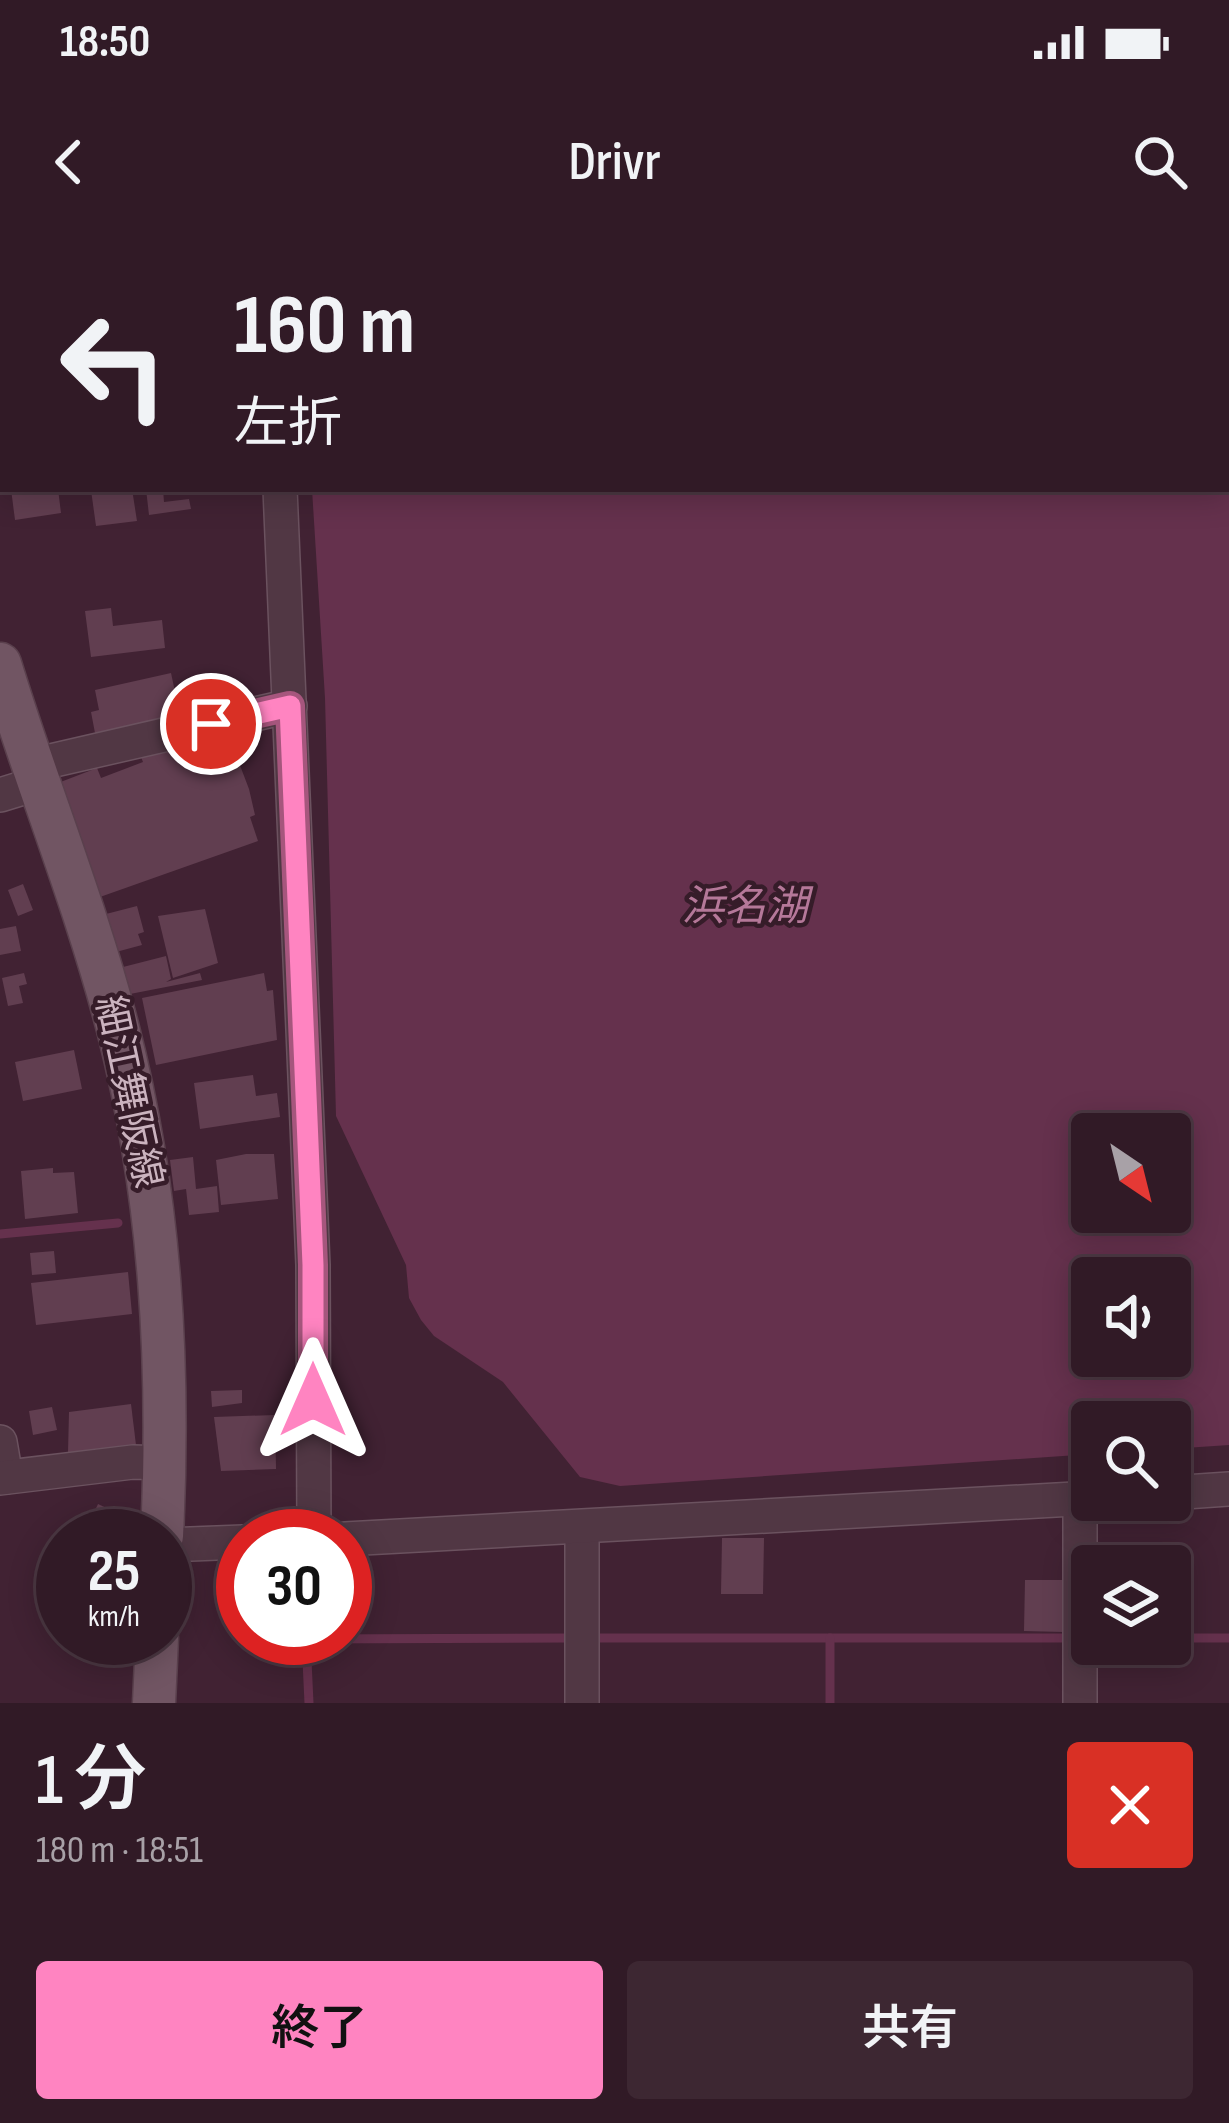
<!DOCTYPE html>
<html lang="ja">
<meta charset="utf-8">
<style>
body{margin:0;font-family:"Sofia Sans Condensed","Noto Sans JP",sans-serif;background:#3d2732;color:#f1f3f6;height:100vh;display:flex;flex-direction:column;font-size:45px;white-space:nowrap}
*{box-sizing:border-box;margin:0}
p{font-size:39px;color:#a8a1a7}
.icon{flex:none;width:66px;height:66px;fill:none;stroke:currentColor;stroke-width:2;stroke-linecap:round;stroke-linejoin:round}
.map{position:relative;height:1463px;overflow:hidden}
.side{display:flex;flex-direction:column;background:#311a26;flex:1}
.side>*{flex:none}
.hud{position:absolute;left:0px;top:0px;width:1230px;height:252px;box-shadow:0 6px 30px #0003,0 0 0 3px #4c3843;background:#311a26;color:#f1f3f6;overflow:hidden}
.needle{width:78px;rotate:145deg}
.tools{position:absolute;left:1071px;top:873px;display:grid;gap:24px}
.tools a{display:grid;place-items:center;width:120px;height:120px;border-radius:12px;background:#311a26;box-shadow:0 6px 30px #0003,0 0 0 3px #4c3843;font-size:60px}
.speed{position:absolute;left:36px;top:1269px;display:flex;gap:24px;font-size:60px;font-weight:700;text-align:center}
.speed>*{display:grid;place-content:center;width:156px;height:156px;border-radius:50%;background:#311a26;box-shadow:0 6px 30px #0003,0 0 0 3px #4c3843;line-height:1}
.speed small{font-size:30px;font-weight:400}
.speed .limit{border:18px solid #d22;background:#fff;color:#111}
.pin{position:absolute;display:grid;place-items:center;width:102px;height:102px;color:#fff;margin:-51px;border:6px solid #fff;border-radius:50%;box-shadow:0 3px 12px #0007}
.me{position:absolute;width:132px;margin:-66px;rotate:0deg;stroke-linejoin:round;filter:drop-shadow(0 0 9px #0008)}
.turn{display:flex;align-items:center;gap:42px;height:252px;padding:0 36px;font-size:54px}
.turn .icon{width:156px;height:156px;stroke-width:2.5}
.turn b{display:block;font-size:84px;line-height:102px}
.round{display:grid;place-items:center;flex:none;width:126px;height:126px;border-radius:12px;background:#3d2732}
.head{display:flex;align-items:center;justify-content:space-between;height:204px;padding:0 36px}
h1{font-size:72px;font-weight:600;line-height:90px}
.button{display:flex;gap:24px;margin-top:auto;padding:24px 36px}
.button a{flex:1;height:138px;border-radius:12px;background:#ff84c1;color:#111;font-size:48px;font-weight:600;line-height:138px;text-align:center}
.button a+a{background:#3d2732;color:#f1f3f6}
.status{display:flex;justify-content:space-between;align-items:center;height:84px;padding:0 60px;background:#311a26;direction:ltr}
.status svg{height:33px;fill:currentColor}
header{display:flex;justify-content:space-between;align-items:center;height:156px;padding:0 36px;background:#311a26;font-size:54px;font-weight:600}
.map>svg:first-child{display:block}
.water{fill:#65314d;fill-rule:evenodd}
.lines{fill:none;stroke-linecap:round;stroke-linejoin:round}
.stream{stroke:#65314d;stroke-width:9}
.building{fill:#613e50}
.minor-casing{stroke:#6b525f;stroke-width:36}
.major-casing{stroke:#5a404d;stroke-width:45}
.minor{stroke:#513744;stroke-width:33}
.major{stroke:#715563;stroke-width:42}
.route-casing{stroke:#a6567d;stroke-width:30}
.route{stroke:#ff84c1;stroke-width:21}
.labels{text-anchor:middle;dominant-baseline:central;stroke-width:9;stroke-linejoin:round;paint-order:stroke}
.street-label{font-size:39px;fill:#cbb3bf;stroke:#361c29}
.water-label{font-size:42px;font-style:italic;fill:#b57899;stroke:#361c29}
</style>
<div class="status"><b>18:50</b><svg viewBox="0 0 49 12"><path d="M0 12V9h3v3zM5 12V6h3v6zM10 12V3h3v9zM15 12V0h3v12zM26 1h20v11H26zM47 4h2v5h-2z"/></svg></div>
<header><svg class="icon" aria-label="back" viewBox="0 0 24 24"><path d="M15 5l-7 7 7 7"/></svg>Drivr<svg class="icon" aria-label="search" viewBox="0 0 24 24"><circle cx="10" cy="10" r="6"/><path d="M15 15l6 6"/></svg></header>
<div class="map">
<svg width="1229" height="1463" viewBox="0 0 1229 1463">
<rect width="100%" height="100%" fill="#412233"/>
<!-- water -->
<path class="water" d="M 310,0 L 1229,0 L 1229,1205 L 1170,1209 L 1170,1182 L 1092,1182 L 1092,1214 L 620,1246 L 580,1237 L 503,1142 L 434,1096 L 421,1080 L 409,1058 L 406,1025 L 336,876 L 325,458 L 312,249 L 1227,249 L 1227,3 ZM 1092,894 L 1170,894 L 1170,972 L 1092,972 ZM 1092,1038 L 1170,1038 L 1170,1116 L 1092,1116 Z"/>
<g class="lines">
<!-- stream -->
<g class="stream">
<polyline points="0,994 118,983"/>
<polyline points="595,1398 1065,1398"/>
<polyline points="830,1398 830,1463"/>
<polyline points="1170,1398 1229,1398"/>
<polyline points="309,1463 306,1399 569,1398"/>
</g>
</g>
<!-- building -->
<g class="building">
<polygon points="11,249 58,249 61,273 15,280"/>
<polygon points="132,249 137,281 96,286 91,250"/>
<polygon points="146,249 163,249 164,262 189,259 191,269 149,275"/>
<polygon points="111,368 113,386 162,380 165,408 91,417 85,371"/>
<polygon points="171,433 180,475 95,493 91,472 99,470 95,450"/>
<polygon points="238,490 243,503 233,507 249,549 255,575 250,577 258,601 100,657 58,543 97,528 101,538 143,522 139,512"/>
<polygon points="23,644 33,670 18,676 8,650"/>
<polygon points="137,666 144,692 138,694 142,705 116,712 106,674"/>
<polygon points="205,669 218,723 173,738 158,676"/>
<polygon points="16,686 21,711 0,715 0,689"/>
<polygon points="166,716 171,739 166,742 200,733 202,740 130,754 123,727"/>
<polygon points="24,733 27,744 19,746 23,763 8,766 2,738"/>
<polygon points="264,733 267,751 273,750 277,800 156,825 142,758"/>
<polygon points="74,810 82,849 23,861 15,822"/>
<polygon points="253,835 256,856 277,853 280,877 200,889 194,843"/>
<polygon points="246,914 274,914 278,959 221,965 216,920"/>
<polygon points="193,917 196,949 217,946 219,972 189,975 186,949 174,951 170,920"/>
<polygon points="53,928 53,933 74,932 78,973 25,979 21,931"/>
<polygon points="54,1011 56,1033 32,1035 30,1013"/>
<polygon points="128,1032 132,1074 36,1085 31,1043"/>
<polygon points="242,1150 242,1163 212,1167 211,1151"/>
<polygon points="131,1164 136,1205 68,1213 69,1172"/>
<polygon points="52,1167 57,1190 33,1195 29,1171"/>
<polygon points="275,1175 276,1229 221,1231 214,1177"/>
<polygon points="98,1264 132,1280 124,1296 83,1296"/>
<polygon points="722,1298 764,1298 763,1354 721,1354"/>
<polygon points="1025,1340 1065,1340 1064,1392 1024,1391"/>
</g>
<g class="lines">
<!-- minor casing -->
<g class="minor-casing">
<g id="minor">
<polyline points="277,3 277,0"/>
<polyline points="280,249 313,1025 314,1296"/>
<polyline points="33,525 290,466"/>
<polyline points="0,555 39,543"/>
<polyline points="0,1202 6,1237"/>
<polyline points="0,1238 133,1222 165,1223"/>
<polyline points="1170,1253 1229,1249"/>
<polyline points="1080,1258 1080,1463"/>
<polyline points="582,1290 582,1463"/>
<polyline points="345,1299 1092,1258"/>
<polyline points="165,1305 243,1302"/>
</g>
</g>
<!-- major casing -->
<g class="major-casing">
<g id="major">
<path d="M 0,424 C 37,546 86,665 118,789 C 161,956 170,1124 162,1296"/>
<polyline points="154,1463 157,1398"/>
</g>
</g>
<!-- minor -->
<use href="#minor" class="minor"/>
<!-- major -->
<use href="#major" class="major"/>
</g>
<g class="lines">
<!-- route casing -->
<g class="route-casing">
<polyline id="route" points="211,484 290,466 313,1025 313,1160"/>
</g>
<!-- route -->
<use href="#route" class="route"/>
</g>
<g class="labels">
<!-- street labels -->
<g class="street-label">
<text transform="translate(128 852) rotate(78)">細江舞阪線</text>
</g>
<!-- water labels -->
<g class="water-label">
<text x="745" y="667">浜名湖</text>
</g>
</g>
</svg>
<div class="tools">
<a><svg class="needle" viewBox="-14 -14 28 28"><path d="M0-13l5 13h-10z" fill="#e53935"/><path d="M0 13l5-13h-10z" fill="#a8a1a7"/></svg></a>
<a><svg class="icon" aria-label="sound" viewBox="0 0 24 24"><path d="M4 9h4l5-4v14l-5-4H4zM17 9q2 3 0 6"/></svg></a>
<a><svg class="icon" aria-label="search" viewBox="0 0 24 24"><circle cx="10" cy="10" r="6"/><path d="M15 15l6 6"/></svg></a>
<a><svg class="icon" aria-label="layers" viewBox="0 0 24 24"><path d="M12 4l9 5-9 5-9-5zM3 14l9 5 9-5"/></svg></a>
</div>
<div class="speed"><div>25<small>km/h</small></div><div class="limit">30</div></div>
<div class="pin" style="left:211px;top:484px;background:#d93025"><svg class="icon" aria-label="arrive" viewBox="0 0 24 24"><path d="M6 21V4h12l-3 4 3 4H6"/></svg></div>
<svg class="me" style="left:313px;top:1160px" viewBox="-20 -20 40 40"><path d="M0-17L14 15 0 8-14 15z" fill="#ff84c1" stroke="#fff" stroke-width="4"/></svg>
<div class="hud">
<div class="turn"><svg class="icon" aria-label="left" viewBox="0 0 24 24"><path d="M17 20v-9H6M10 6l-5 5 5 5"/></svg><div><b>160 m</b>左折</div></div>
</div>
</div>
<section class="side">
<div class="head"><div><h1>1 分</h1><p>180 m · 18:51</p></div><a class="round" style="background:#d93025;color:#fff"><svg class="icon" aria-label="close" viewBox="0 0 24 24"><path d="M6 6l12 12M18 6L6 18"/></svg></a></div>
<div class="button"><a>終了</a><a>共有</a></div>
</section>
